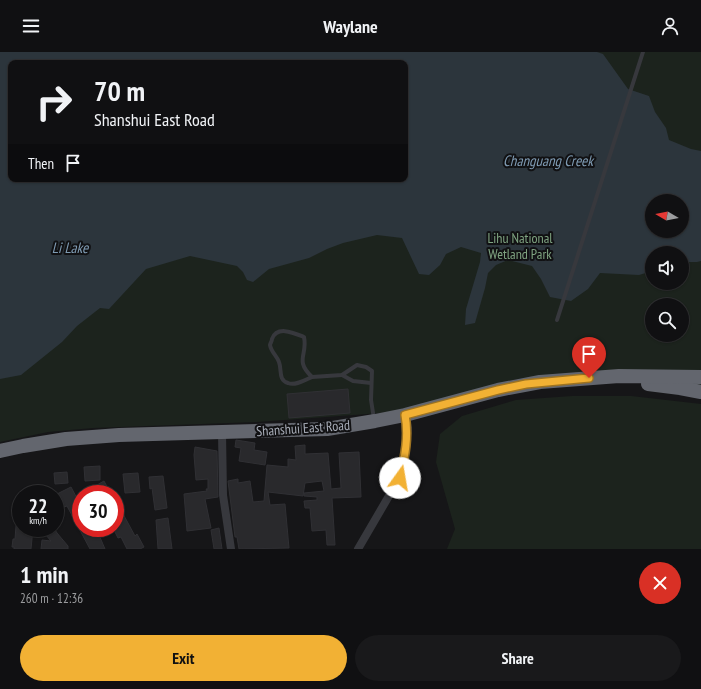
<!DOCTYPE html>
<meta charset="utf-8">
<style>
body{margin:0;font-family:"PT Sans Narrow",sans-serif;background:#19191b;color:#f1f3f6;height:100vh;display:flex;flex-direction:column;font-size:15px;white-space:nowrap}
*{box-sizing:border-box;margin:0}
p{font-size:13px;color:#9c9d9f}
.icon{flex:none;width:22px;height:22px;fill:none;stroke:currentColor;stroke-width:2;stroke-linecap:round;stroke-linejoin:round}
.map{position:relative;height:497px;overflow:hidden}
.details{display:flex;flex-direction:column;background:#101012;flex:1}
.details>*{flex:none}
.hud{position:absolute;left:8px;top:8px;width:400px;height:122px;border-radius:8px;box-shadow:0 1px 3px #0004,0 0 0 1px #303032;background:#101012;color:#f1f3f6;overflow:hidden}
.needle{width:26px;rotate:280deg}
.tools{position:absolute;left:645px;top:142px;display:grid;gap:8px}
.tools a{display:grid;place-items:center;width:44px;height:44px;border-radius:50%;background:#101012;box-shadow:0 1px 3px #0004,0 0 0 1px #303032;font-size:20px}
.speed{position:absolute;left:12px;top:433px;display:flex;gap:8px;font-size:20px;font-weight:700;text-align:center}
.speed>*{display:grid;place-content:center;width:52px;height:52px;border-radius:50%;background:#101012;box-shadow:0 1px 3px #0004,0 0 0 1px #303032;line-height:1}
.speed small{font-size:10px;font-weight:400}
.speed .limit{border:6px solid #d22;background:#fff;color:#111}
.pin{position:absolute;display:grid;place-items:center;width:34px;height:34px;color:#fff;margin:-41px -17px;border-radius:50% 50% 50% 0;rotate:-45deg;box-shadow:0 0 4px #0007}
.pin .icon{rotate:45deg}
.me{position:absolute;width:44px;margin:-22px;rotate:13deg;stroke-linejoin:round;filter:drop-shadow(0 0 3px #0008)}
.turn{display:flex;align-items:center;gap:14px;height:84px;padding:0 20px;font-size:18px}
.turn .icon{width:52px;height:52px;stroke-width:2.5}
.turn b{display:block;font-size:28px;line-height:34px}
.then{display:flex;align-items:center;height:38px;padding:0 20px;background:#0003;gap:8px;font-size:15px}
.round{display:grid;place-items:center;flex:none;width:42px;height:42px;border-radius:21px;background:#19191b}
.overview{display:flex;align-items:center;justify-content:space-between;height:68px;padding:0 20px}
h1{font-size:24px;font-weight:800;line-height:30px}
.primary-button{display:flex;gap:8px;margin-top:auto;padding:8px 20px}
.primary-button a{flex:1;height:46px;border-radius:24px;background:#f2b134;color:#111;font-size:16px;font-weight:800;line-height:46px;text-align:center}
.primary-button a+a{background:#19191b;color:#f1f3f6}
header{display:flex;justify-content:space-between;align-items:center;height:52px;padding:0 20px;background:#101012;font-size:18px;font-weight:800}
.map>svg:first-child{display:block}
.green{fill:#1c231d;fill-rule:evenodd}
.water{fill:#2c353c;fill-rule:evenodd}
.building{fill:#29292c;stroke:#303034}
.lines{fill:none;stroke-linecap:round;stroke-linejoin:round}
.lane{stroke:#37383d;stroke-width:4}
.street{stroke:#37383d;stroke-width:8}
.highway{stroke:#63666e;stroke-width:14}
.route-casing{stroke:#9d7322;stroke-width:10}
.route{stroke:#f2b134;stroke-width:7}
.labels{text-anchor:middle;dominant-baseline:central;stroke-width:4;stroke-linejoin:round;paint-order:stroke}
.park-label{font-size:14px;fill:#7fa381;stroke:#111113}
.street-label{font-size:14px;fill:#a8adb8;stroke:#111113}
.water-label{font-size:15px;font-style:italic;fill:#7f9bb3;stroke:#111113}
</style>
<header><svg class="icon" aria-label="menu" viewBox="0 0 24 24"><path d="M4 6h16M4 12h16M4 18h16"/></svg>Waylane<svg class="icon" aria-label="person" viewBox="0 0 24 24"><circle cx="12" cy="8" r="4"/><path d="M4 21q1-7 8-7t8 7"/></svg></header>
<div class="map">
<svg width="701" height="497" viewBox="0 0 701 497">
<rect width="100%" height="100%" fill="#161618"/>
<!-- green -->
<g class="green">
<path d="M 0,0 L 701,0 L 701,334 L 613,318 L 517,327 L 395,360 L 257,370 L 93,376 L 48,380 L 0,390 ZM 11,11 L 405,11 L 405,127 L 11,127 ZM 652,149 L 682,149 L 682,179 L 652,179 ZM 652,201 L 682,201 L 682,231 L 652,231 ZM 652,253 L 682,253 L 682,283 L 652,283 Z"/>
<polygon points="572,344 631,344 701,352 701,497 447,497 455,477 436,410 440,382 462,364 516,348"/>
</g>
<!-- water -->
<path class="water" d="M 0,0 L 597,0 L 603,2 L 628,37 L 649,44 L 655,60 L 666,76 L 669,88 L 691,97 L 701,99 L 701,209 L 697,210 L 682,210 L 682,201 L 652,201 L 652,219 L 639,223 L 600,221 L 588,237 L 571,249 L 550,245 L 541,227 L 532,214 L 508,208 L 496,213 L 488,221 L 485,236 L 475,271 L 465,273 L 466,257 L 480,210 L 481,201 L 461,195 L 446,202 L 440,213 L 429,223 L 419,222 L 402,186 L 377,183 L 343,191 L 327,197 L 309,206 L 269,217 L 253,230 L 247,228 L 243,220 L 237,214 L 190,204 L 146,217 L 109,257 L 100,256 L 77,274 L 62,290 L 21,323 L 0,327 ZM 11,11 L 405,11 L 405,69 L 409,80 L 405,98 L 405,127 L 11,127 ZM 652,149 L 682,149 L 682,179 L 652,179 Z"/>
<!-- building -->
<g class="building">
<polygon points="348,337 350,361 289,366 287,342"/>
<polygon points="236,388 255,391 254,398 267,400 265,413 239,409 241,396 235,395"/>
<polygon points="305,393 305,402 328,401 331,437 341,436 339,401 359,400 361,445 332,446 335,493 327,493 326,478 312,479 310,456 305,456 304,449 317,448 317,445 304,444 304,441 324,439 322,429 305,431 303,444 268,440 270,453 285,452 289,496 239,497 237,485 235,485 228,429 238,427 238,431 250,429 253,450 264,449 267,413 288,415 288,407 296,408 295,394"/>
<polygon points="195,395 217,399 218,445 205,447 211,476 187,479 184,442 207,439 206,437 208,437 208,427 196,428 194,403"/>
<polygon points="100,414 100,428 85,429 84,415"/>
<polygon points="67,420 68,431 55,432 54,421"/>
<polygon points="138,421 140,440 125,441 123,422"/>
<polygon points="163,424 167,456 155,458 152,436 150,437 149,425"/>
<polygon points="104,429 111,442 93,442 90,437"/>
<polygon points="71,435 81,454 81,476 96,476 105,497 90,497 67,454 64,455 57,442"/>
<polygon points="115,447 135,484 137,482 144,495 140,497 127,497 121,485 118,486 113,476 115,476"/>
<polygon points="168,466 172,497 158,497 156,468"/>
<polygon points="16,474 21,474 21,476 33,476 31,497 14,497 14,495 12,495 13,487 15,487"/>
<polygon points="40,476 54,476 57,481 68,494 68,497 41,497 42,488 51,489"/>
<polygon points="219,476 222,497 214,497 211,478"/>
</g>
<g class="lines">
<!-- lane -->
<g class="lane">
<polyline points="557,268 643,0"/>
<polyline points="342,323 353,329 371,331"/>
<path d="M 312,325 C 305,328 295,334 288,331 C 278,328 282,318 279,310 C 277,304 271,300 270,293 C 270,292 272,289 272,287 C 277,273 294,281 304,285 C 308,303 294,308 312,325 L 342,323 L 357,313 L 366,315 L 372,319 L 371,348 L 374,367"/>
</g>
<!-- street -->
<g class="street">
<polyline points="222,380 223,443 231,497"/>
<polyline points="358,497 400,425 405,404 408,376 405,363"/>
</g>
<!-- highway -->
<g class="highway">
<polyline points="648,332 680,336 701,340"/>
<polyline points="0,399 23,394 66,387 119,383 327,377 375,369 405,363 498,338 540,330 619,324 701,325"/>
</g>
</g>
<g class="lines">
<!-- route casing -->
<g class="route-casing">
<path id="route" d="M 400,426 C 405,404 409,384 405,363 L 498,338 L 526,332 L 589,326"/>
</g>
<!-- route -->
<use href="#route" class="route"/>
</g>
<g class="labels">
<!-- park labels -->
<g class="park-label">
<text x="520" y="186">Lihu National<tspan x="520" dy="16">Wetland Park</tspan></text>
</g>
<!-- street labels -->
<g class="street-label">
<text transform="translate(303 376) rotate(-4)">Shanshui East Road</text>
</g>
<!-- water labels -->
<g class="water-label">
<text x="548" y="108">Changuang Creek</text>
<text x="70" y="195">Li Lake</text>
</g>
</g>
</svg>
<div class="tools">
<a><svg class="needle" viewBox="-14 -14 28 28"><path d="M0-13l5 13h-10z" fill="#e53935"/><path d="M0 13l5-13h-10z" fill="#9c9d9f"/></svg></a>
<a><svg class="icon" aria-label="sound" viewBox="0 0 24 24"><path d="M4 9h4l5-4v14l-5-4H4zM17 9q2 3 0 6"/></svg></a>
<a><svg class="icon" aria-label="search" viewBox="0 0 24 24"><circle cx="10" cy="10" r="6"/><path d="M15 15l6 6"/></svg></a>
</div>
<div class="speed"><div>22<small>km/h</small></div><div class="limit">30</div></div>
<div class="pin" style="left:589px;top:326px;background:#d93025"><svg class="icon" aria-label="arrive" viewBox="0 0 24 24"><path d="M6 21V4h12l-3 4 3 4H6"/></svg></div>
<svg class="me" style="left:400px;top:426px" viewBox="-20 -20 40 40"><circle r="19" fill="#fff"/><path d="M0-13L10 11 0 6-10 11z" fill="#f2b134"/></svg>
<div class="hud">
<div class="turn"><svg class="icon" aria-label="right" viewBox="0 0 24 24"><path d="M7 20v-9h11M14 6l5 5-5 5"/></svg><div><b>70 m</b>Shanshui East Road</div></div>
<div class="then">Then<svg class="icon" aria-label="arrive" viewBox="0 0 24 24"><path d="M6 21V4h12l-3 4 3 4H6"/></svg></div>
</div>
</div>
<section class="details">
<div class="overview"><div><h1>1 min</h1><p>260 m · 12:36</p></div><a class="round" style="background:#d93025;color:#fff"><svg class="icon" aria-label="close" viewBox="0 0 24 24"><path d="M6 6l12 12M18 6L6 18"/></svg></a></div>
<div class="primary-button"><a>Exit</a><a>Share</a></div>
</section>
